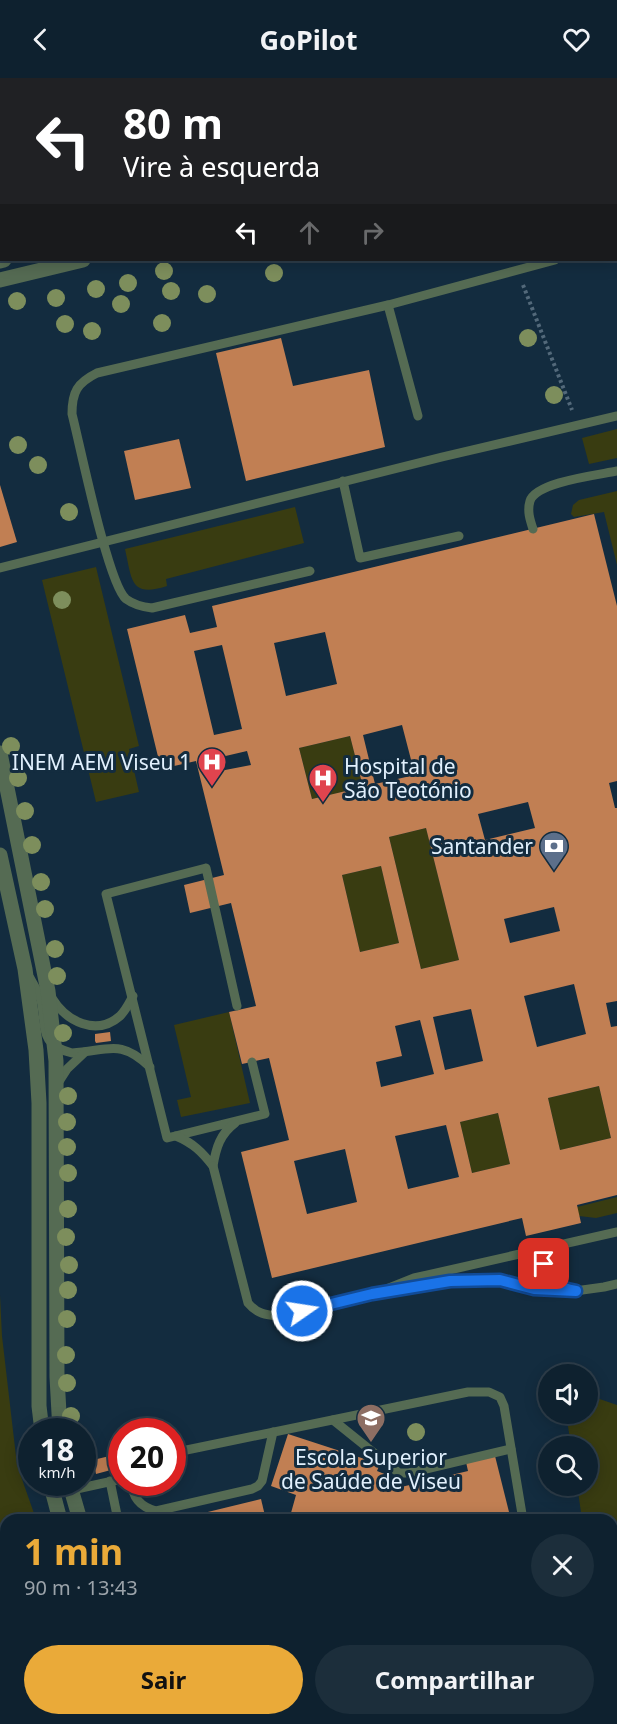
<!DOCTYPE html>
<html lang="pt">
<meta charset="utf-8">
<style>
body{margin:0;font-family:"Noto Sans",sans-serif;background:#1c2e3b;color:#f1f3f6;height:100vh;display:flex;flex-direction:column;font-size:22px;white-space:nowrap}
*{box-sizing:border-box;margin:0}
p{font-size:20px;color:#9ba3aa}
.icon{flex:none;width:33px;height:33px;fill:none;stroke:currentColor;stroke-width:2;stroke-linecap:round;stroke-linejoin:round}
.map{position:relative;flex:1;overflow:hidden}
.drawer{position:absolute;left:0px;top:1436px;width:618px;height:212px;display:flex;flex-direction:column;background:#0e212f;border-radius:18px 18px 0 0;box-shadow:0 3px 15px #0003,0 0 0 2px #2e3e4b}
.drawer>*{flex:none}
.guide{position:absolute;left:0px;top:0px;width:618px;height:183px;box-shadow:0 3px 15px #0003,0 0 0 2px #2e3e4b;background:#202124;color:#fff;overflow:hidden}
.controls{position:absolute;left:538px;top:1286px;display:grid;gap:12px}
.controls a{display:grid;place-items:center;width:60px;height:60px;border-radius:50%;background:#0e212f;box-shadow:0 3px 15px #0003,0 0 0 2px #2e3e4b;font-size:30px}
.speed{position:absolute;left:18px;top:1340px;display:flex;gap:12px;font-size:30px;font-weight:700;text-align:center}
.speed>*{display:grid;place-content:center;width:78px;height:78px;border-radius:50%;background:#0e212f;box-shadow:0 3px 15px #0003,0 0 0 2px #2e3e4b;line-height:1}
.speed small{font-size:15px;font-weight:400}
.speed .limit{border:9px solid #d22;background:#fff;color:#111}
.pin{position:absolute;display:grid;place-items:center;width:51px;height:51px;color:#fff;margin:-26px;border-radius:12px;box-shadow:0 3px 9px #0006}
.me{position:absolute;width:66px;margin:-33px;rotate:77deg;stroke-linejoin:round;filter:drop-shadow(0 0 4px #0008)}
.turn{display:flex;align-items:center;gap:21px;height:126px;padding:0 24px;font-size:27px}
.turn .icon{width:78px;height:78px;stroke-width:2.5}
.turn b{display:block;font-size:42px;line-height:51px}
.lanes{display:flex;align-items:center;height:57px;padding:0 24px;background:#0003;justify-content:center;gap:30px;direction:ltr}
.lanes .off{opacity:.35}
.round{display:grid;place-items:center;flex:none;width:63px;height:63px;border-radius:32px;background:#1c2e3b}
.overview{display:flex;align-items:center;justify-content:space-between;height:102px;padding:0 24px}
h1{font-size:36px;font-weight:700;line-height:45px;color:#eaaa39}
.cta{display:flex;gap:12px;margin-top:auto;padding:12px 24px}
.cta a{flex:1;height:69px;border-radius:36px;background:#eaaa39;color:#111;font-size:24px;font-weight:700;line-height:69px;text-align:center}
.cta a+a{background:#1c2e3b;color:#f1f3f6}
header{display:flex;justify-content:space-between;align-items:center;height:78px;padding:0 24px;background:#0e212f;font-size:27px;font-weight:700}
.map>svg:first-child{display:block}
.green{fill:#393c11}
.building{fill:#c17f53;fill-rule:evenodd}
.lines{fill:none;stroke-linecap:round;stroke-linejoin:round}
.path{stroke:#53697a;stroke-width:4;stroke-dasharray:3 3;stroke-linecap:butt}
.service{stroke:#556b53;stroke-width:9}
.minor{stroke:#556b53;stroke-width:15}
.tertiary{stroke:#556b53;stroke-width:15}
.tree{fill:#7d8e5c}
.route-casing{stroke:#114b97;stroke-width:15}
.route{stroke:#1a73e8;stroke-width:10}
.labels{text-anchor:middle;dominant-baseline:central;stroke-width:6;stroke-linejoin:round;paint-order:stroke}
.poi-label{font-size:21px;fill:#e1f0fd;stroke:#132c3f;text-anchor:end}
</style>
<header><svg class="icon" aria-label="back" viewBox="0 0 24 24"><path d="M15 5l-7 7 7 7"/></svg>GoPilot<svg class="icon" aria-label="heart" viewBox="0 0 24 24"><path d="M12 20l-8-8c-3-5 5-10 8-4 3-6 11-1 8 4z"/></svg></header>
<div class="map">
<svg width="617" height="1646" viewBox="0 0 617 1646">
<rect width="100%" height="100%" fill="#132c3f"/>
<!-- green -->
<g class="green">
<polygon points="617,351 617,380 589,386 582,360"/>
<polygon points="617,413 617,487 604,434 574,439 571,436 573,427 579,422"/>
<path d="M 295,429 L 304,465 L 166,501 L 167,508 C 130,520 132,502 125,471 Z"/>
<polygon points="96,489 139,668 129,671 139,714 96,724 42,502"/>
<polygon points="350,658 363,709 312,721 299,670"/>
<polygon points="426,750 459,882 421,891 389,759"/>
<polygon points="381,788 399,865 360,874 342,797"/>
<polygon points="229,934 250,1025 181,1039 177,1022 191,1019 174,947"/>
<polygon points="599,1008 611,1060 560,1072 548,1020"/>
<polygon points="498,1035 510,1086 472,1095 460,1044"/>
<polygon points="617,1119 617,1135 596,1140 579,1138 577,1129"/>
<polygon points="0,1217 2,1258 17,1387 36,1441 6,1442 6,1471 0,1472"/>
<polygon points="588,1317 617,1327 617,1517 612,1517 612,1442 582,1441 577,1407 588,1407 588,1368 571,1368 566,1335 588,1335"/>
<polygon points="6,1542 6,1641 97,1641 98,1646 0,1646 0,1543"/>
<polygon points="617,1569 617,1624 612,1623 612,1570"/>
<polygon points="407,1641 467,1641 465,1646 430,1645 415,1646 406,1643"/>
</g>
<!-- building -->
<g class="building">
<polygon points="281,260 293,308 369,292 385,369 246,403 216,275"/>
<polygon points="179,361 191,410 135,422 124,373"/>
<polygon points="0,407 17,464 0,469"/>
<path d="M 594,436 L 617,528 L 617,703 L 609,705 L 615,730 L 617,730 L 617,923 L 606,925 L 611,949 L 617,948 L 617,1117 L 577,1127 L 581,1145 L 526,1158 L 522,1140 L 272,1200 L 241,1074 L 289,1062 L 269,980 L 242,986 L 229,934 L 256,928 L 231,825 L 190,835 L 184,807 L 224,797 L 196,683 L 161,691 L 127,551 L 185,537 L 190,555 L 217,549 L 212,528 ZM 325,554 L 337,606 L 286,618 L 274,565 ZM 222,567 L 242,651 L 214,657 L 194,573 ZM 402,647 L 415,697 L 375,706 L 363,657 ZM 350,658 L 363,709 L 312,721 L 299,670 ZM 247,673 L 251,687 L 220,693 L 217,680 ZM 528,724 L 535,750 L 485,762 L 478,736 ZM 426,750 L 459,882 L 421,891 L 389,759 ZM 381,788 L 399,865 L 360,874 L 342,797 ZM 554,829 L 560,853 L 510,865 L 504,841 ZM 574,906 L 586,956 L 537,969 L 524,918 ZM 471,931 L 483,983 L 445,992 L 433,939 ZM 420,942 L 434,996 L 381,1009 L 376,984 L 402,978 L 395,948 ZM 599,1008 L 611,1060 L 560,1072 L 548,1020 ZM 498,1035 L 510,1086 L 472,1095 L 460,1044 ZM 446,1047 L 459,1099 L 408,1111 L 395,1058 ZM 345,1071 L 357,1124 L 307,1136 L 294,1083 Z"/>
<polygon points="110,954 111,963 96,965 95,963 95,956"/>
<polygon points="288,1356 380,1386 377,1393 387,1397 390,1405 395,1404 397,1410 468,1393 466,1384 495,1378 511,1442 478,1442 477,1437 458,1442 289,1442 296,1417 271,1408"/>
<polygon points="122,1375 122,1389 96,1396 93,1382"/>
<polygon points="261,1421 266,1442 179,1442 179,1441"/>
<polygon points="612,1623 617,1624 617,1646 494,1646 496,1641 612,1641"/>
</g>
<g class="lines">
<!-- path -->
<g class="path">
<polyline points="523,207 572,332"/>
<polyline points="0,1534 6,1532"/>
</g>
<!-- service -->
<g class="service">
<polyline points="388,227 555,182"/>
<polyline points="343,403 360,480 459,458"/>
<path d="M 533,451 C 530,442 527,433 530,423 C 536,404 598,397 617,393"/>
<polyline points="0,490 442,379 617,338"/>
<path d="M 310,493 L 152,530 C 143,529 134,527 126,521 C 108,506 80,367 72,336 C 72,314 77,305 97,295 L 388,227 L 418,338"/>
<path d="M 30,900 C 34,907 39,915 41,922 C 47,950 38,966 72,975 C 108,973 120,960 150,989"/>
<path d="M 52,920 C 66,943 96,959 120,938 C 126,932 129,925 133,918"/>
<polyline points="237,928 206,790 106,816 167,1060 265,1036 252,984"/>
<polyline points="58,1005 67,991 85,974"/>
<path d="M 176,1058 C 193,1065 202,1074 213,1088 C 216,1070 220,1056 235,1045"/>
<path d="M 213,1088 L 248,1225 C 257,1236 266,1237 279,1238 L 372,1216 L 450,1203 L 500,1202 L 534,1211 L 575,1213 L 604,1209 L 617,1206"/>
<path d="M 557,1168 C 553,1172 549,1176 546,1180 C 538,1194 553,1206 564,1211"/>
<polyline points="389,1210 414,1200 617,1154"/>
<polyline points="333,1342 399,1395 409,1395 511,1371"/>
<polyline points="172,1375 468,1314 489,1314 500,1319 504,1328 523,1442"/>
<polyline points="110,1403 118,1442"/>
<path d="M 132,1404 C 132,1420 141,1429 156,1433 L 252,1411 L 258,1408 L 262,1403 L 273,1354"/>
<polyline points="72,1412 122,1401"/>
<polyline points="0,1487 6,1486"/>
</g>
<!-- minor -->
<g class="minor">
<polyline points="612,1547 617,1546"/>
<polyline points="186,1646 193,1641"/>
<polyline points="285,1646 301,1641"/>
</g>
<!-- tertiary -->
<g class="tertiary">
<polyline points="616,13 617,13"/>
<polyline points="616,37 617,37"/>
<polyline points="0,183 4,182"/>
<polyline points="0,202 83,182"/>
<polyline points="0,675 48,913 56,983 57,1299 60,1353"/>
<polyline points="0,777 25,891 36,972 39,1025 39,1328 42,1353"/>
<polyline points="50,1404 60,1442"/>
<polyline points="69,1404 80,1442"/>
<polyline points="117,1641 119,1646"/>
<polyline points="138,1641 140,1646"/>
</g>
</g>
<!-- trees -->
<g class="tree">
<circle cx="164" cy="193" r="9"/>
<circle cx="274" cy="195" r="9"/>
<circle cx="128" cy="205" r="9"/>
<circle cx="96" cy="211" r="9"/>
<circle cx="171" cy="213" r="9"/>
<circle cx="207" cy="216" r="9"/>
<circle cx="56" cy="220" r="9"/>
<circle cx="17" cy="223" r="9"/>
<circle cx="121" cy="226" r="9"/>
<circle cx="162" cy="245" r="9"/>
<circle cx="65" cy="246" r="9"/>
<circle cx="92" cy="253" r="9"/>
<circle cx="528" cy="260" r="9"/>
<circle cx="554" cy="317" r="9"/>
<circle cx="18" cy="367" r="9"/>
<circle cx="38" cy="387" r="9"/>
<circle cx="69" cy="434" r="9"/>
<circle cx="62" cy="522" r="9"/>
<circle cx="11" cy="668" r="9"/>
<circle cx="18" cy="700" r="9"/>
<circle cx="25" cy="733" r="9"/>
<circle cx="32" cy="767" r="9"/>
<circle cx="41" cy="804" r="9"/>
<circle cx="45" cy="831" r="9"/>
<circle cx="55" cy="871" r="9"/>
<circle cx="57" cy="898" r="9"/>
<circle cx="63" cy="955" r="9"/>
<circle cx="68" cy="1018" r="9"/>
<circle cx="67" cy="1044" r="9"/>
<circle cx="67" cy="1069" r="9"/>
<circle cx="68" cy="1095" r="9"/>
<circle cx="68" cy="1131" r="9"/>
<circle cx="66" cy="1159" r="9"/>
<circle cx="69" cy="1187" r="9"/>
<circle cx="68" cy="1212" r="9"/>
<circle cx="67" cy="1241" r="9"/>
<circle cx="66" cy="1277" r="9"/>
<circle cx="67" cy="1305" r="9"/>
<circle cx="71" cy="1338" r="9"/>
<circle cx="416" cy="1354" r="9"/>
</g>
<g class="lines">
<!-- route casing -->
<g class="route-casing">
<path id="route" d="M 302,1233 L 372,1216 L 450,1203 L 500,1202 L 534,1211 L 576,1213 C 559,1210 545,1204 544,1186"/>
</g>
<!-- route -->
<use href="#route" class="route"/>
</g>
<!-- icons -->
<defs>
<g id="hospital-pin" transform="scale(1.5)"><path d="M0 17L-7.5 6A9.5 9.5 0 1 1 7.5 6Z" fill="#e0444e" stroke="#132c3f"/><path d="M-5-5h3v3.5h4V-5h3V5h-3V1.5h-4V5h-3Z" fill="#fff"/></g>
<g id="bank-pin" transform="scale(1.5)"><path d="M0 17L-7.5 6A9.5 9.5 0 1 1 7.5 6Z" fill="#5c6f8a" stroke="#132c3f"/><path d="M-6-4H6V4H-6ZM0-2.3a2.3 2.3 0 1 0 0 4.6a2.3 2.3 0 1 0 0-4.6Z" fill="#fff"/></g>
<g id="university-pin" transform="scale(1.5)"><path d="M0 17L-7.5 6A9.5 9.5 0 1 1 7.5 6Z" fill="#8d6e63" stroke="#132c3f"/><path d="M0-5L7-2L0 1L-7-2ZM-4 1L0 2.5L4 1V4Q0 6-4 4Z" fill="#fff"/></g>
</defs>
<g fill-rule="evenodd">
<use href="#hospital-pin" x="212" y="684"/>
<use href="#hospital-pin" x="323" y="700"/>
<use href="#bank-pin" x="554" y="768"/>
<use href="#university-pin" x="371" y="1340"/>
</g>
<g class="labels">
<!-- poi labels -->
<g class="poi-label">
<text x="191" y="684">INEM AEM Viseu 1</text>
<text x="344" y="688" text-anchor="start">Hospital de<tspan x="344" dy="24">São Teotónio</tspan></text>
<text x="533" y="768">Santander</text>
<text x="371" y="1379" text-anchor="middle">Escola Superior<tspan x="371" dy="24">de Saúde de Viseu</tspan></text>
</g>
</g>
</svg>
<div class="controls">
<a><svg class="icon" aria-label="sound" viewBox="0 0 24 24"><path d="M4 9h4l5-4v14l-5-4H4zM17 9q2 3 0 6"/></svg></a>
<a><svg class="icon" aria-label="search" viewBox="0 0 24 24"><circle cx="10" cy="10" r="6"/><path d="M15 15l6 6"/></svg></a>
</div>
<div class="speed"><div>18<small>km/h</small></div><div class="limit">20</div></div>
<div class="pin" style="left:544px;top:1186px;background:#d93025"><svg class="icon" aria-label="arrive" viewBox="0 0 24 24"><path d="M6 21V4h12l-3 4 3 4H6"/></svg></div>
<svg class="me" style="left:302px;top:1233px" viewBox="-20 -20 40 40"><circle r="17" fill="#1a73e8" stroke="#fff" stroke-width="3"/><path d="M0-11L8 9 0 5-8 9z" fill="#fff"/></svg>
<div class="guide">
<div class="turn"><svg class="icon" aria-label="left" viewBox="0 0 24 24"><path d="M17 20v-9H6M10 6l-5 5 5 5"/></svg><div><b>80 m</b>Vire à esquerda</div></div>
<div class="lanes"><svg class="icon" aria-label="left" viewBox="0 0 24 24"><path d="M17 20v-9H6M10 6l-5 5 5 5"/></svg><svg class="icon off" aria-label="ahead" viewBox="0 0 24 24"><path d="M12 20V5M6 11l6-6 6 6"/></svg><svg class="icon off" aria-label="right" viewBox="0 0 24 24"><path d="M7 20v-9h11M14 6l5 5-5 5"/></svg></div>
</div>
<section class="drawer">
<div class="overview"><div><h1>1 min</h1><p>90 m · 13:43</p></div><a class="round"><svg class="icon" aria-label="close" viewBox="0 0 24 24"><path d="M6 6l12 12M18 6L6 18"/></svg></a></div>
<div class="cta"><a>Sair</a><a>Compartilhar</a></div>
</section>
</div>
